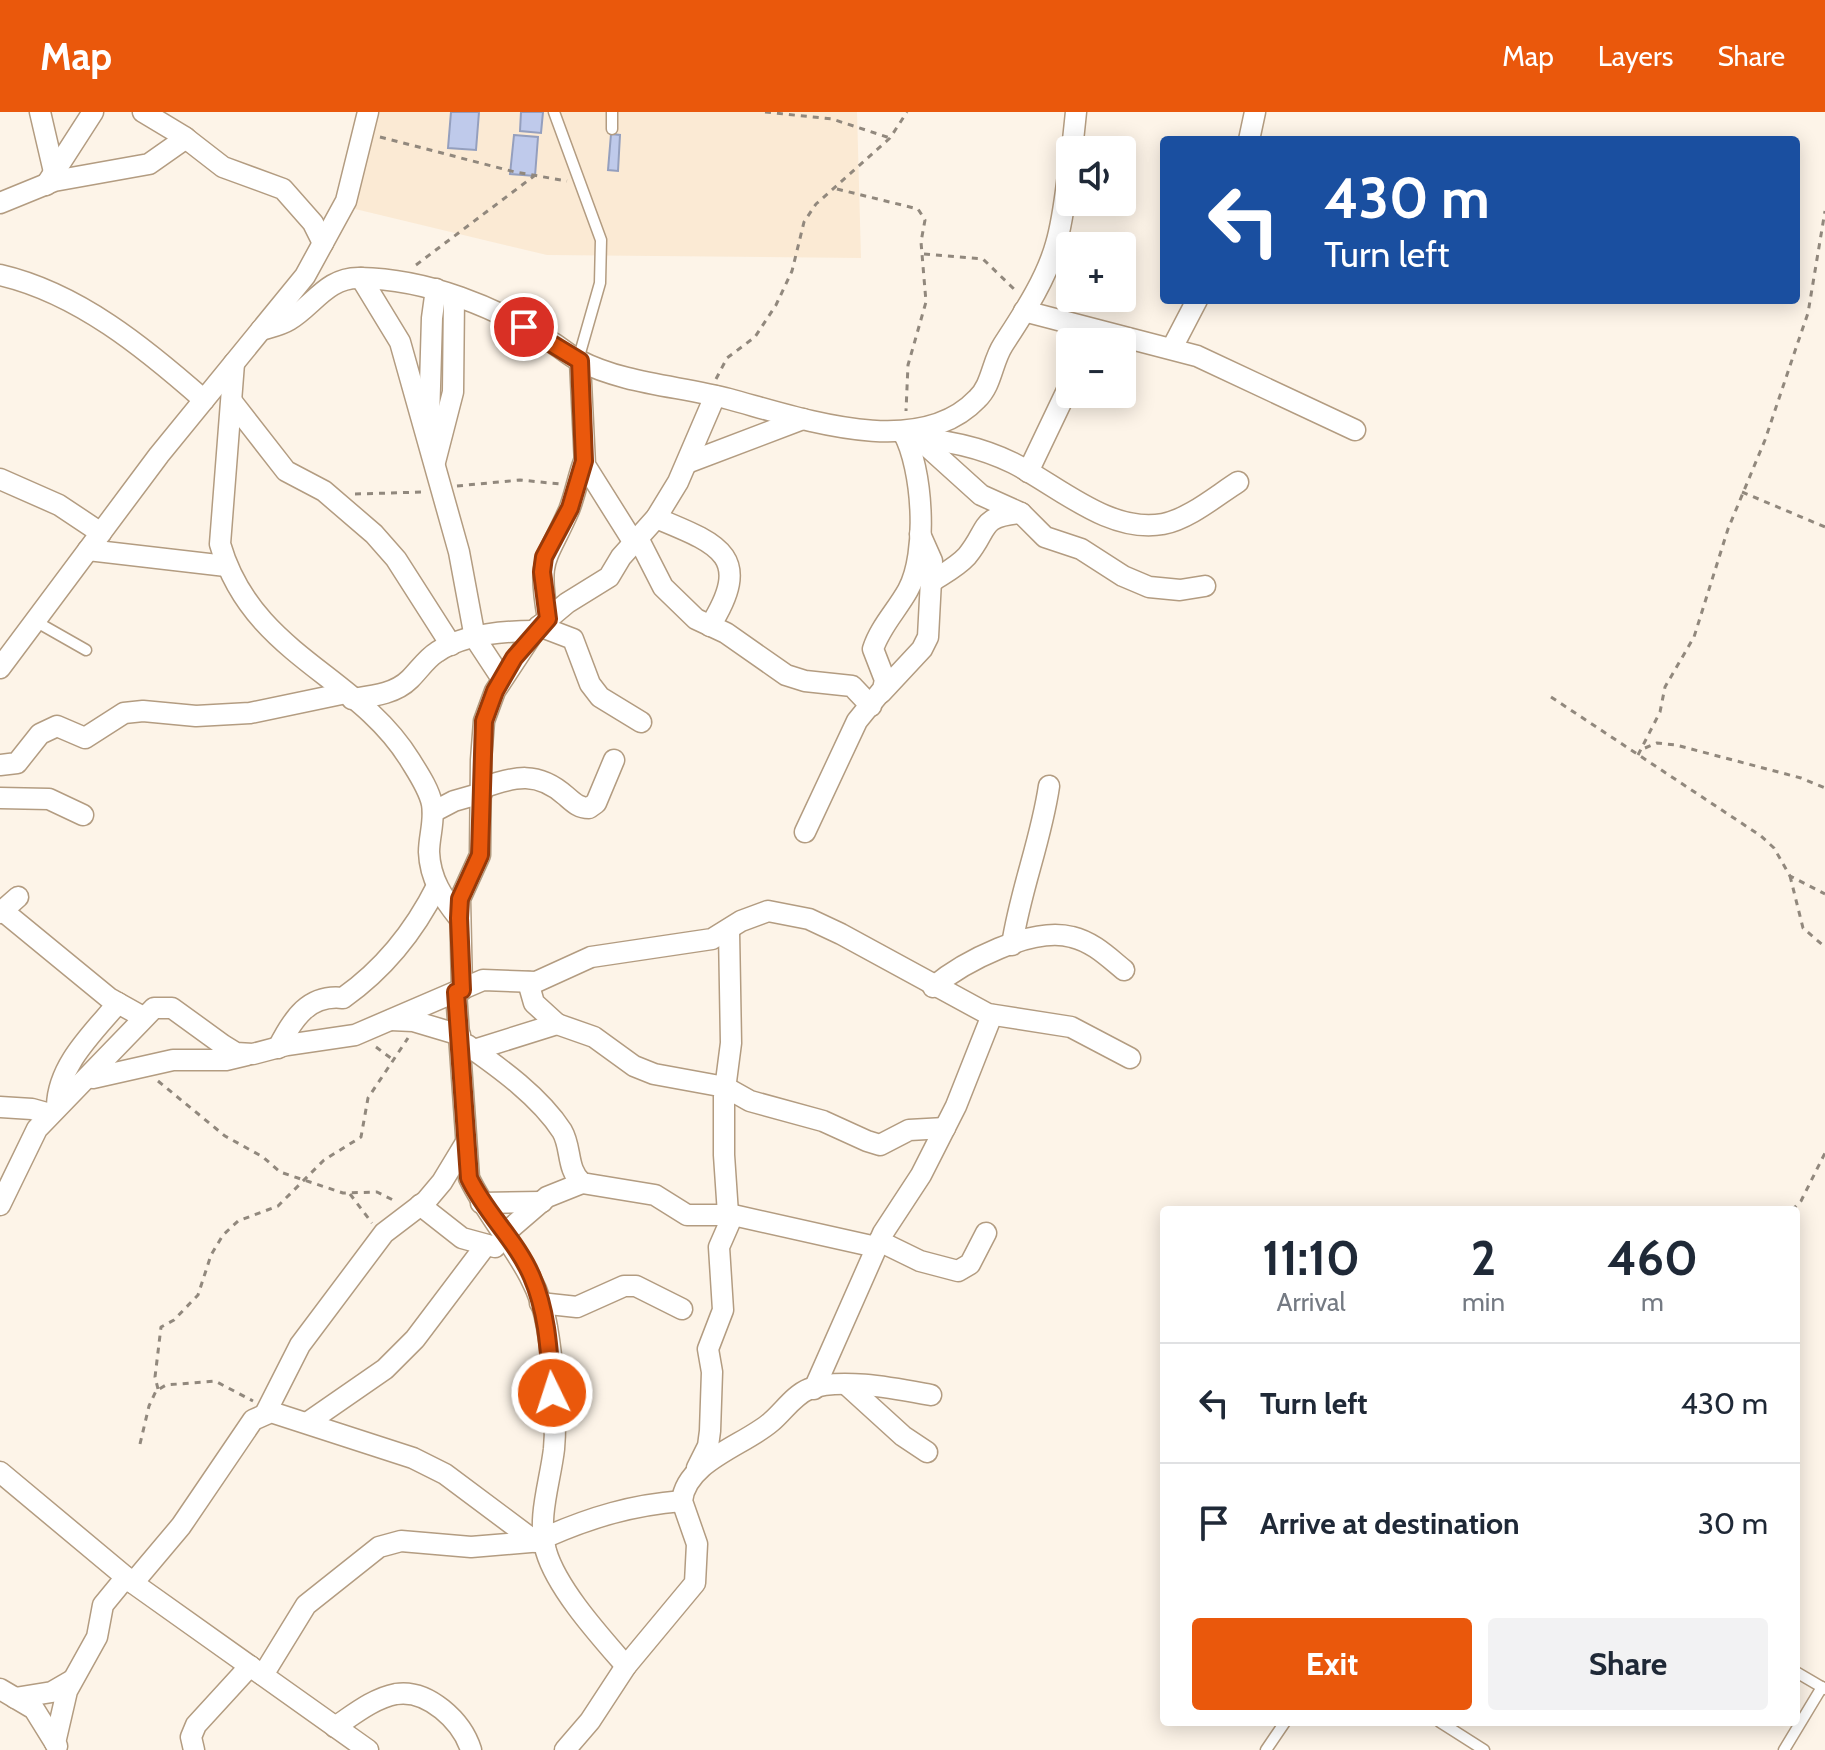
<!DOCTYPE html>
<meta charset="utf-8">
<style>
body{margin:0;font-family:Cabin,sans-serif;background:#f2f2f3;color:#1f2937;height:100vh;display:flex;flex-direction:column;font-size:30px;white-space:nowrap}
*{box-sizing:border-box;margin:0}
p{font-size:26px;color:#747a83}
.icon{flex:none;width:44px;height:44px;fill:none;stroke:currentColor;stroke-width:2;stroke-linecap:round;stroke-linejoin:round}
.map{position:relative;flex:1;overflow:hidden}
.side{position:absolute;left:1160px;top:1094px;width:640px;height:520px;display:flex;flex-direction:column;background:#fff;border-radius:8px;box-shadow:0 4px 20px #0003}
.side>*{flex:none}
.top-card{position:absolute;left:1160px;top:24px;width:640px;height:168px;border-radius:8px;box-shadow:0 4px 20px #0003;background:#1a4fa0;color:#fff;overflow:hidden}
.fabs{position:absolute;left:1056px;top:24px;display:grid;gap:16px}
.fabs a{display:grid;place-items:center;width:80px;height:80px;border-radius:8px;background:#fff;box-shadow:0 4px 20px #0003;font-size:40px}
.pin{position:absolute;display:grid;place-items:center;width:68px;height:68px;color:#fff;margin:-34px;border:4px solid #fff;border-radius:50%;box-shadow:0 2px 8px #0007}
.me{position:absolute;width:88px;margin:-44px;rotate:356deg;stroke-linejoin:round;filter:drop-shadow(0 0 6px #0008)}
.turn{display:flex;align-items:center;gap:28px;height:168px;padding:0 32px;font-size:36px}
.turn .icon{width:104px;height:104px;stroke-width:2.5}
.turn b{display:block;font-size:56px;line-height:68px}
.eta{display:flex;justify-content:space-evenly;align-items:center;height:136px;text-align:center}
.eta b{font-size:48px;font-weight:700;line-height:56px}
.button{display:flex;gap:16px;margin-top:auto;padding:16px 32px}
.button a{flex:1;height:92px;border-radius:8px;background:#ea580c;color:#fff;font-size:32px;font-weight:700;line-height:92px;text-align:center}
.button a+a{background:#f2f2f3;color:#1f2937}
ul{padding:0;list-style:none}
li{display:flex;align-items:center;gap:24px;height:120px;padding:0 32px;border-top:2px solid #e0e1e3}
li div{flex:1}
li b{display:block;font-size:30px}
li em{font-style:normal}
header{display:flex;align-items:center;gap:48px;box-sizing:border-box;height:112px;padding:0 40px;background:#ea580c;color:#fff}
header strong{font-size:38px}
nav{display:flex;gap:44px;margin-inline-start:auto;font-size:28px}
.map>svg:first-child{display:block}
.built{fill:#fbead4}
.building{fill:#bfcaeb;stroke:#949fbe;stroke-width:2}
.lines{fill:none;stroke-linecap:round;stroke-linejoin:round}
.service-casing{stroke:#b39c81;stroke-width:13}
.minor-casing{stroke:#b39c81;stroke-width:23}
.path{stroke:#91887d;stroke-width:3;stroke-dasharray:6 6;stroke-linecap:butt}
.service{stroke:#fff;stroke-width:10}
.minor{stroke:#fff;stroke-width:20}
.route-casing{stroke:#983908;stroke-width:20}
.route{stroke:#ea580c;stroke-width:14}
</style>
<header>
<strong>Map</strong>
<nav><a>Map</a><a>Layers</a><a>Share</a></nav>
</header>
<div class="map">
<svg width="1825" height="1638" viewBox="0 0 1825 1638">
<rect width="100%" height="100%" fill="#fdf4e8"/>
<!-- built -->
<polygon class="built" points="368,0 857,0 861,146 547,143 351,96"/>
<!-- building -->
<g class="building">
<polygon points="451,0 479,0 476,38 448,36"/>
<polygon points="521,0 543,0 541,21 520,19"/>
<polygon points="611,22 620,23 618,59 608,58"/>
<polygon points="514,23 538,25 535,64 510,62"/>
</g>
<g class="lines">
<!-- service casing -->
<g class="service-casing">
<g id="service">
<polyline points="554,0 601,128 600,171 578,248"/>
<polyline points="612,17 612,0"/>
<polyline points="35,509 86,538"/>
<polyline points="1796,1560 1825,1577"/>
<polyline points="1440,1610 1484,1638"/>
<polyline points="1266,1638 1285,1610"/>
<polyline points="1784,1638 1822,1575"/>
</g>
</g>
<!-- minor casing -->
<g class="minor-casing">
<g id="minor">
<polyline points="40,0 54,60"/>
<polyline points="143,0 183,24 223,55 283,77 313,111 323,131"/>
<polyline points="1249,28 1255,0"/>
<polyline points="1072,38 1076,0"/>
<polyline points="46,73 93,0"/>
<polyline points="0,91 54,69 149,52 186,26"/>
<path d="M 0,163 C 78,181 145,236 204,288"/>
<polyline points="361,166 400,230 459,440 475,526 502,567"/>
<polyline points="1024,199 1197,244 1355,318"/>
<path d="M 261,218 C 271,215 281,213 289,208 C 314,193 327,165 360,166 C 427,167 496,195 553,231 C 561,236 569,243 578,248 C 624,272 680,274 729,287 C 800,306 918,349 977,287 C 992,273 992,250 1003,233 C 1023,202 1046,168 1056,132 C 1064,105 1066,76 1070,48"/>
<polyline points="1172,236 1197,188"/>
<polyline points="580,249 585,353 634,431"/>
<path d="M 234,251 L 220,432 C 252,543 357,562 410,648 C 418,661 429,677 432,692 C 435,709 429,724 429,740 C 430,767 443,786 459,806"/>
<polyline points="233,291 286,359 324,379 374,422 396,447 451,533"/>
<polyline points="429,308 432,206 436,177"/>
<path d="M 906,326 C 942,327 980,335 1013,351 C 1057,373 1109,422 1163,412 C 1189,407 1216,384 1238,370"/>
<polyline points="919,327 981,383 1021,401 1045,425 1081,437 1123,464 1149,475 1180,478 1205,474"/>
<polyline points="435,350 453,280 454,184"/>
<polyline points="687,351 803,307"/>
<polyline points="1028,360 1070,272"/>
<polyline points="0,367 59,393 101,421"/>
<path d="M 656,406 C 719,432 754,444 710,514"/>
<polyline points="638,426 663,475 696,507 726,521 786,563 805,569 852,574 871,594"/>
<polyline points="88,438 226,454"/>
<path d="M 931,470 C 943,462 957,455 967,444 C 990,416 978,405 1021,401"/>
<path d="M 548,507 C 537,444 546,451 569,398 C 575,383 578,365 584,349"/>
<polyline points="539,514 573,527 590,572 600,585 641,610"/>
<polyline points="0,556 159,343 305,164 346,89 368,0"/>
<polyline points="881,581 922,537 928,525 932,449 920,422"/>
<path d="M 352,587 C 373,584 395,582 410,567 C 419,558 427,546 437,540 C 463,522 504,519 534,519"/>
<polyline points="0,653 17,651 40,622 57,614 85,626 124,601 143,599 196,604 250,601 346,581"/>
<path d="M 482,676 C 515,664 538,659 566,684 C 574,691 579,696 589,696 L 596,691 L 614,648"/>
<polyline points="0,686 49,687 83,703"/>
<polyline points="433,700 454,689 482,681"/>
<path d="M 805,720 L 857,609 L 883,577 L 885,568 L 873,537 C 880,515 897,498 908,478 C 928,441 923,357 903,320"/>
<polyline points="3,799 109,886 143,905"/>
<polyline points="0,801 18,785"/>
<path d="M 1012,833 C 1020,779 1041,729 1049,674"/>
<polyline points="528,870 534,891 557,912"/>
<path d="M 933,875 C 963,850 1032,814 1072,825 C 1093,830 1108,845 1124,858"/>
<polyline points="462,878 460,787 480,743 481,648 484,609 495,579 536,517 567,491 609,465 621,445 656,406 678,370 715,284"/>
<path d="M 456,880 L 469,1066 C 494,1118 538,1156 547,1215 C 553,1249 557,1303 554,1337 C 550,1371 537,1405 546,1439 C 557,1477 600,1524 626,1554"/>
<polyline points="391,908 413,909 460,923"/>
<path d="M 467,933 C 500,956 540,985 562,1019 C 572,1036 566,1057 582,1071 L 655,1083 L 687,1103 L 733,1103 L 876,1135"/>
<path d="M 278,936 C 293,906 309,882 343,886 C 384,857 415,818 437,774"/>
<polyline points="474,938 557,912 594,925 634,954 654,962 725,975 750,989 823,1009 867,1029 880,1033 909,1018 945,1016"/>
<polyline points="93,966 173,948 226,948 247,943"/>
<path d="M 57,994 C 58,953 93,921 118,891"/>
<polyline points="0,995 32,997 50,1002"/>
<polyline points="481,1091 542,1090"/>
<polyline points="0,1093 37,1017 154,896 172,896 223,933 236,941 253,942 287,933 355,923 483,868 536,870 591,845 712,827 741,809 768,799 809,807 841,822 988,902 1071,915 1130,946"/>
<polyline points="420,1093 462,1126 495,1135"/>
<polyline points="728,1102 724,1043 724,985 731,931 729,819"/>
<polyline points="504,1122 547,1085 582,1071"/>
<polyline points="879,1129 920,1149 958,1159 970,1152 986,1121"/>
<polyline points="540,1191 577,1195 624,1174 636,1174 682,1197"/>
<polyline points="848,1274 903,1324 927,1340"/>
<polyline points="814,1277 883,1121 921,1063 956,994 992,903"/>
<polyline points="265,1302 300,1233 384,1121 426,1089 442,1070 465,1032"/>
<polyline points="307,1311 385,1257 415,1227 486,1133"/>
<polyline points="697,1356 708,1334 710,1319 712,1260 708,1237 723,1198 719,1135 733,1103"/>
<polyline points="0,1360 133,1471 368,1638"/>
<path d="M 546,1425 C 592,1405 632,1393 682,1389"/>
<polyline points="133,1471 181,1414 253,1308 271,1300 413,1346 445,1362 536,1430"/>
<polyline points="263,1563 306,1493 379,1435 401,1429 471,1435 542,1429"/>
<polyline points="0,1577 34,1597 57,1634"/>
<polyline points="15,1586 52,1580 71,1569"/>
<path d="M 335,1615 C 353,1603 374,1586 396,1582 C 428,1577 462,1609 471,1638"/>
<polyline points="55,1631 67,1579 97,1525 103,1493 126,1465"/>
<polyline points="194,1638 191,1625 196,1613 250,1554"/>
<path d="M 565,1638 L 590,1609 L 626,1554 L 695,1471 L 697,1432 L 682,1389 C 686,1349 745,1333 771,1310 C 783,1300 794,1283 809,1277 C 841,1265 898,1277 931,1283"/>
</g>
</g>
<!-- path -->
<g class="path">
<polyline points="765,0 832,7 890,26"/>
<polyline points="380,25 515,60 567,69"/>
<polyline points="837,77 918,97 925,108 921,130 926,190 908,253 906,299"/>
<polyline points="924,142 983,147 1015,178"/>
<polyline points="416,153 534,64"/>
<polyline points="716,267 727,246 755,225 776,193 792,159 804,110 816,92 890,26 907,0"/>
<polyline points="457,374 520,368 560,372"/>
<polyline points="1742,380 1825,415"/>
<polyline points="355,382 424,380"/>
<polyline points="1551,585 1761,724 1774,736 1790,764 1825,782"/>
<polyline points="1645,636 1657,631 1676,633 1801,666 1825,676"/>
<polyline points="1638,643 1660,600 1665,575 1694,525 1728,417 1765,328 1797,233 1808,201 1825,99"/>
<polyline points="1790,764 1803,816 1825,835"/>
<polyline points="376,935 392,947"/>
<polyline points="158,969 225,1024 263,1045 280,1060 343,1081 377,1080 397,1090"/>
<polyline points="350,1082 372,1111"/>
<polyline points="1792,1098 1801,1089 1825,1041"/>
<polyline points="158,1277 155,1265 161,1215 174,1208 198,1183 211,1143 223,1123 238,1109 278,1094 324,1048 361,1025 368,986 408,926"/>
<polyline points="140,1332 149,1294 156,1279 166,1273 215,1269 253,1289"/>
</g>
<!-- service -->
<use href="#service" class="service"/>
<!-- minor -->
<use href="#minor" class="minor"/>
</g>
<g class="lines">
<!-- route casing -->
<g class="route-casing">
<path id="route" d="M 524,215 L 580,249 L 584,349 L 570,396 L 544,445 L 542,460 L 548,507 L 514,546 L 495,579 L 484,609 L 480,743 L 460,787 L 459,806 L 462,878 L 456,880 L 469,1066 C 486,1102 517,1129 532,1165 C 548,1202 549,1242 552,1281"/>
</g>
<!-- route -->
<use href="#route" class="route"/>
</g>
</svg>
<div class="fabs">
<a><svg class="icon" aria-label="sound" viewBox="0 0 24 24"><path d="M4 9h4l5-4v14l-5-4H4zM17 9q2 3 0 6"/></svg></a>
<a>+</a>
<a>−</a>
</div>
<div class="pin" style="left:524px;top:215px;background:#d93025"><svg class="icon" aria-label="arrive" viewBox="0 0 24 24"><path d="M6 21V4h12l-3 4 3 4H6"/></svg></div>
<svg class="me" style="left:552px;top:1281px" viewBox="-20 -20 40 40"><circle r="17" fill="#ea580c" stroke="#fff" stroke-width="3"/><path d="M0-11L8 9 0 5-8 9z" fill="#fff"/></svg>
<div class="top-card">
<div class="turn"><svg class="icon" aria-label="left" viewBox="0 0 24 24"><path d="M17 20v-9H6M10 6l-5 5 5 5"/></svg><div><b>430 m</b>Turn left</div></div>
</div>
<section class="side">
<div class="eta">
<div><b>11:10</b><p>Arrival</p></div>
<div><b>2</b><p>min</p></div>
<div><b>460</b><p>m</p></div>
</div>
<ul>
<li><svg class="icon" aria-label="left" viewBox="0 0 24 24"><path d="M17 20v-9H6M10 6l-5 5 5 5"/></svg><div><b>Turn left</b></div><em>430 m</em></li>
<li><svg class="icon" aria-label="arrive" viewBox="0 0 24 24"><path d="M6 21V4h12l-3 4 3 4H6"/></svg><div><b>Arrive at destination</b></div><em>30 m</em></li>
</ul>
<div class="button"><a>Exit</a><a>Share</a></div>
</section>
</div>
